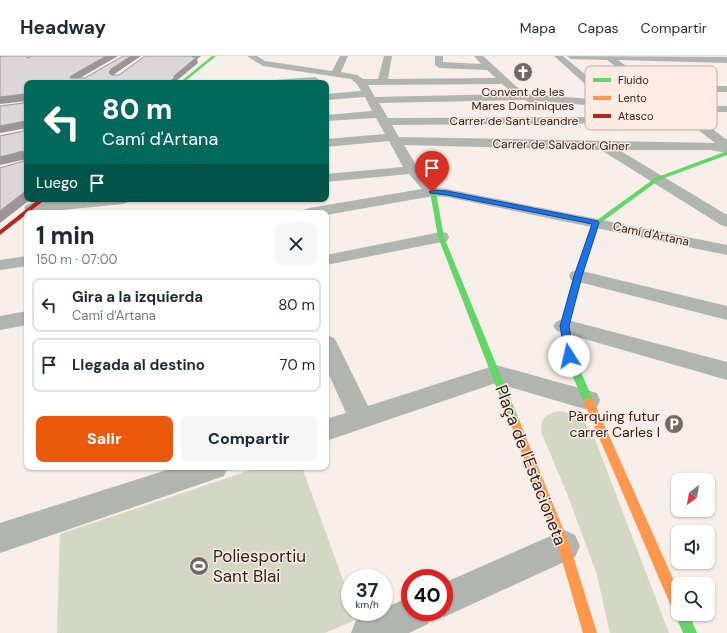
<!DOCTYPE html>
<html lang="es">
<meta charset="utf-8">
<style>
body{margin:0;font-family:"DM Sans",sans-serif;background:#f6f6f7;color:#1f2937;height:100vh;display:flex;flex-direction:column;font-size:15px;white-space:nowrap}
*{box-sizing:border-box;margin:0}
p{font-size:13px;color:#747a83}
.icon{flex:none;width:22px;height:22px;fill:none;stroke:currentColor;stroke-width:2;stroke-linecap:round;stroke-linejoin:round}
.map{position:relative;flex:1;overflow:hidden}
.side{position:absolute;left:24px;top:154px;width:305px;height:260px;display:flex;flex-direction:column;background:#fff;border-radius:8px;box-shadow:0 1px 3px #0004}
.side>*{flex:none}
.hud{position:absolute;left:24px;top:24px;width:305px;height:122px;border-radius:8px;box-shadow:0 1px 3px #0004;background:#00695c;color:#fff;overflow:hidden}
.needle{width:26px;rotate:211deg}
.buttons{position:absolute;left:671px;top:417px;display:grid;gap:8px}
.buttons a{display:grid;place-items:center;width:44px;height:44px;border-radius:8px;background:#fff;box-shadow:0 1px 3px #0004;font-size:20px}
.speed{position:absolute;left:341px;top:513px;display:flex;gap:8px;font-size:20px;font-weight:700;text-align:center}
.speed>*{display:grid;place-content:center;width:52px;height:52px;border-radius:50%;background:#fff;box-shadow:0 1px 3px #0004;line-height:1}
.speed small{font-size:10px;font-weight:400}
.speed .limit{border:6px solid #d22;background:#fff;color:#111}
.pin{position:absolute;display:grid;place-items:center;width:34px;height:34px;color:#fff;margin:-41px -17px;border-radius:50% 50% 50% 0;rotate:-45deg;box-shadow:0 0 4px #0007}
.pin .icon{rotate:45deg}
.me{position:absolute;width:44px;margin:-22px;rotate:350deg;stroke-linejoin:round;filter:drop-shadow(0 0 3px #0008)}
.turn{display:flex;align-items:center;gap:14px;height:84px;padding:0 12px;font-size:18px}
.turn .icon{width:52px;height:52px;stroke-width:2.5}
.turn b{display:block;font-size:28px;line-height:34px}
.then{display:flex;align-items:center;height:38px;padding:0 12px;background:#0003;gap:8px;font-size:15px}
.round{display:grid;place-items:center;flex:none;width:42px;height:42px;border-radius:8px;background:#f6f6f7}
.head{display:flex;align-items:center;justify-content:space-between;height:68px;padding:0 12px}
h1{font-size:24px;font-weight:800;line-height:30px}
.button{display:flex;gap:8px;margin-top:auto;padding:8px 12px}
.button a{flex:1;height:46px;border-radius:8px;background:#ea580c;color:#fff;font-size:16px;font-weight:800;line-height:46px;text-align:center}
.button a+a{background:#f6f6f7;color:#1f2937}
ul{padding:0;list-style:none}
li{display:flex;align-items:center;gap:12px;height:54px;margin:0 8px 6px;padding:0 4px;border:2px solid #e0e1e3;border-radius:8px}
li div{flex:1}
li b{display:block;font-size:15px}
li em{font-style:normal}
header{display:flex;align-items:center;gap:24px;box-sizing:border-box;height:56px;padding:0 20px;background:#fff;border-bottom:1px solid #e0e1e3}
header strong{font-size:19px}
nav{display:flex;gap:22px;margin-inline-start:auto;font-size:14px}
.map>svg:first-child{display:block}
.green{fill:#d3d8c5}
.lines{fill:none;stroke-linecap:round;stroke-linejoin:round}
.street{fill:#b0b5b0;fill-rule:evenodd}
.fast{fill:#63d668;fill-rule:evenodd}
.slow{fill:#ff974d;fill-rule:evenodd}
.jam{fill:#b3261e;fill-rule:evenodd}
.shaded-wall{fill:#9a9698}
.building{fill:#dcd6d9;stroke:#9a9698}
.route{fill:#1a73e8;stroke:#114b97}
.labels{text-anchor:middle;dominant-baseline:central;stroke-width:3;stroke-linejoin:round;paint-order:stroke}
.far-poi-label{font-size:12px;fill:#2c211c;stroke:#fdebe3}
.far-street-label{font-size:12px;fill:#2c211c;stroke:#fdebe3}
.poi-label{font-size:14px;fill:#2c211c;stroke:#fdebe3;text-anchor:end}
.near-street-label{font-size:17px;fill:#2c211c;stroke:#fdebe3}
.near-poi-label{font-size:17px;fill:#2c211c;stroke:#fdebe3;text-anchor:start}
.key{fill:#fdebe3;stroke:#beaea7;stroke-width:1}
.key-label{font-size:11px;fill:#2c211c}
</style>
<header>
<strong>Headway</strong>
<nav><a>Mapa</a><a>Capas</a><a>Compartir</a></nav>
</header>
<div class="map">
<svg width="727" height="577" viewBox="0 0 727 577">
<rect width="100%" height="100%" fill="#f7ede9"/>
<!-- green -->
<g class="green">
<path d="M 559,355 C 575,358 585,364 593,378 L 669,577 L 610,577 L 597,519 L 568,440 L 542,378 C 539,363 545,358 559,355 Z"/>
<polygon points="260,411 302,411 350,543 350,556 355,556 357,563 325,577 57,577 60,478"/>
</g>
<g class="lines">
<!-- street -->
<g class="street">
<path d="M 247,0 L 257,0 L 265,5 L 332,15 L 340,0 L 348,0 L 341,16 L 357,19 L 363,23 L 378,23 L 384,0 L 392,0 L 388,23 L 496,22 L 487,14 L 439,12 L 435,9 L 435,0 L 443,0 L 443,6 L 481,8 L 474,0 L 483,0 L 517,31 L 528,38 L 603,44 L 554,0 L 563,0 L 617,45 L 666,49 L 607,4 L 571,3 L 567,0 L 727,1 L 727,7 L 618,4 L 654,30 L 727,30 L 727,36 L 662,36 L 681,50 L 727,50 L 727,56 L 690,56 L 727,84 L 727,97 L 710,94 L 619,94 L 727,159 L 727,171 L 721,169 L 601,94 L 404,89 L 418,112 L 437,132 L 447,133 L 727,189 L 727,199 L 447,141 L 433,140 L 326,159 L 326,157 L 301,157 L 303,154 L 309,152 L 422,133 L 409,118 L 326,126 L 326,118 L 403,111 L 389,85 L 326,91 L 326,83 L 385,78 L 376,62 L 326,65 L 326,59 L 372,55 L 365,41 L 326,44 L 326,38 L 361,35 L 357,28 L 351,23 L 263,10 ZM 502,28 L 514,38 L 375,41 L 368,29 ZM 524,44 L 531,47 L 536,45 L 675,56 L 715,87 L 399,81 L 392,69 L 649,67 L 653,66 L 655,64 L 653,62 L 649,61 L 388,62 L 379,47 Z"/>
<polygon points="315,21 320,24 318,26 270,27 275,24"/>
<polygon points="76,143 131,143 128,146 123,148 32,157 26,155 24,152 26,149 32,147"/>
<polygon points="441,176 447,177 449,181 447,185 326,209 326,199"/>
<polygon points="27,200 27,210 0,214 0,204"/>
<polygon points="578,214 727,250 727,264 571,224 569,220 571,216"/>
<polygon points="27,255 27,269 0,274 0,260"/>
<polygon points="564,263 727,306 727,324 557,275 553,270 557,265"/>
<polygon points="326,279 334,282 337,287 368,350 496,309 597,337 600,344 597,351 588,354 496,327 326,385 326,363 346,357 326,312"/>
<polygon points="176,411 228,411 224,420 0,497 0,467"/>
<polygon points="564,474 575,479 580,490 575,501 444,561 433,556 428,568 409,577 351,577 356,564 376,556 384,556 384,552 410,541 410,556 444,556 444,527"/>
</g>
<!-- fast -->
<g class="fast">
<polygon points="212,0 216,0 183,27 179,27"/>
<polygon points="727,95 727,99 659,124 599,168 582,220 568,270 574,300 594,346 593,349 589,350 585,349 564,300 560,270 574,220 593,167 655,122"/>
<polygon points="433,134 436,136 444,181 521,369 520,372 516,373 512,372 511,369 438,181 430,136"/>
<polygon points="677,553 678,558 689,558 697,577 683,577 675,558"/>
</g>
<!-- slow -->
<g class="slow">
<polygon points="589,342 593,343 594,346 678,534 678,557 673,555 584,346 585,343"/>
<polygon points="516,365 520,366 521,369 570,490 597,577 583,577 558,490 511,369 512,366"/>
</g>
<!-- jam -->
<polygon class="jam" points="39,143 46,143 0,179 0,174"/>
</g>
<!-- shaded-wall -->
<g class="shaded-wall">
<polygon points="106,0 118,0 73,26 70,22 71,20"/>
<polygon points="131,0 141,0 113,19 111,23 109,17 111,13"/>
<polygon points="193,0 201,0 197,3 198,7 175,26 176,27 168,27 174,20"/>
<polygon points="25,38 27,45 0,48 0,41"/>
<polygon points="25,65 27,72 0,77 0,70"/>
<polygon points="23,95 27,103 0,109 0,101"/>
<polygon points="27,134 27,143 31,143 0,167 0,155"/>
</g>
<!-- building -->
<polygon class="building" points="3,0 28,0 27,2 32,0 106,0 71,20 70,22 85,22 123,0 131,0 111,13 109,17 112,19 119,19 145,0 193,0 192,1 197,1 174,20 174,22 168,27 27,27 27,134 0,155 0,112 24,105 25,96 23,95 0,101 0,80 24,75 25,65 0,70 0,50 24,47 25,38 0,41 0,1"/>
<!-- route -->
<polygon class="route" points="432,134 447,135 598,165 599,167 582,220 569,270 574,300 572,302 569,303 565,300 560,270 574,220 592,168 447,139 430,137 429,136"/>
<!-- icons -->
<defs>
<g id="church-disc" transform="scale(1)"><circle r="9.5" fill="#736864" stroke="#fdebe3"/><path d="M-1.2-6h2.4v3.5h3.3v2.4h-3.3V6h-2.4V-.1h-3.3v-2.4h3.3Z" fill="#fff"/></g>
<g id="parking-disc" transform="scale(1)"><circle r="9.5" fill="#736864" stroke="#fdebe3"/><path d="M-3.5-5.5H1a3.5 3.5 0 0 1 0 7H-1V5.5H-3.5ZM-1-3.4V-.6H.8a1.4 1.4 0 0 0 0-2.8Z" fill="#fff"/></g>
<g id="stadium-disc" transform="scale(1)"><circle r="9.5" fill="#736864" stroke="#fdebe3"/><path d="M0-5a6.5 5 0 1 0 0 10a6.5 5 0 1 0 0-10ZM-3.5-1.8h7v3.6h-7Z" fill="#fff"/></g>
</defs>
<g fill-rule="evenodd">
<use href="#church-disc" x="523" y="16"/>
<use href="#parking-disc" x="674" y="368"/>
<use href="#stadium-disc" x="199" y="510"/>
</g>
<g class="labels">
<!-- far-poi labels -->
<g class="far-poi-label">
<text x="523" y="36">Convent de les<tspan x="523" dy="14">Mares Dominiques</tspan></text>
</g>
<!-- far-street labels -->
<g class="far-street-label">
<text x="514" y="65">Carrer de Sant Leandre</text>
<text transform="translate(561 89) rotate(1)">Carrer de Salvador Giner</text>
<text transform="translate(651 178) rotate(12)">Camí d'Artana</text>
</g>
<!-- poi labels -->
<g class="poi-label">
<text x="660" y="360">Pàrquing futur<tspan x="660" dy="16">carrer Carles I</tspan></text>
</g>
<!-- near-street labels -->
<g class="near-street-label">
<text transform="translate(531 409) rotate(69)">Plaça de l'Estacioneta</text>
</g>
<!-- near-poi labels -->
<g class="near-poi-label">
<text x="213" y="500">Poliesportiu<tspan x="213" dy="20">Sant Blai</tspan></text>
</g>
</g>
<!-- legend -->
<rect x="585" y="10" width="132" height="64" rx="6" class="key"/>
<rect x="593" y="22" width="18" height="4" fill="#63d668"/>
<rect x="593" y="40" width="18" height="4" fill="#ff974d"/>
<rect x="593" y="58" width="18" height="4" fill="#b3261e"/>
<g class="key-label">
<text x="618" y="28">Fluido</text>
<text x="618" y="46">Lento</text>
<text x="618" y="64">Atasco</text>
</g>
</svg>
<div class="buttons">
<a><svg class="needle" viewBox="-14 -14 28 28"><path d="M0-13l5 13h-10z" fill="#e53935"/><path d="M0 13l5-13h-10z" fill="#747a83"/></svg></a>
<a><svg class="icon" aria-label="sound" viewBox="0 0 24 24"><path d="M4 9h4l5-4v14l-5-4H4zM17 9q2 3 0 6"/></svg></a>
<a><svg class="icon" aria-label="search" viewBox="0 0 24 24"><circle cx="10" cy="10" r="6"/><path d="M15 15l6 6"/></svg></a>
</div>
<div class="speed"><div>37<small>km/h</small></div><div class="limit">40</div></div>
<div class="pin" style="left:432px;top:136px;background:#d93025"><svg class="icon" aria-label="arrive" viewBox="0 0 24 24"><path d="M6 21V4h12l-3 4 3 4H6"/></svg></div>
<svg class="me" style="left:569px;top:300px" viewBox="-20 -20 40 40"><circle r="19" fill="#fff"/><path d="M0-13L10 11 0 6-10 11z" fill="#1a73e8"/></svg>
<div class="hud">
<div class="turn"><svg class="icon" aria-label="left" viewBox="0 0 24 24"><path d="M17 20v-9H6M10 6l-5 5 5 5"/></svg><div><b>80 m</b>Camí d'Artana</div></div>
<div class="then">Luego<svg class="icon" aria-label="arrive" viewBox="0 0 24 24"><path d="M6 21V4h12l-3 4 3 4H6"/></svg></div>
</div>
<section class="side">
<div class="head"><div><h1>1 min</h1><p>150 m · 07:00</p></div><a class="round"><svg class="icon" aria-label="close" viewBox="0 0 24 24"><path d="M6 6l12 12M18 6L6 18"/></svg></a></div>
<ul>
<li><svg class="icon" aria-label="left" viewBox="0 0 24 24"><path d="M17 20v-9H6M10 6l-5 5 5 5"/></svg><div><b>Gira a la izquierda</b><p>Camí d'Artana</p></div><em>80 m</em></li>
<li><svg class="icon" aria-label="arrive" viewBox="0 0 24 24"><path d="M6 21V4h12l-3 4 3 4H6"/></svg><div><b>Llegada al destino</b></div><em>70 m</em></li>
</ul>
<div class="button"><a>Salir</a><a>Compartir</a></div>
</section>
</div>
